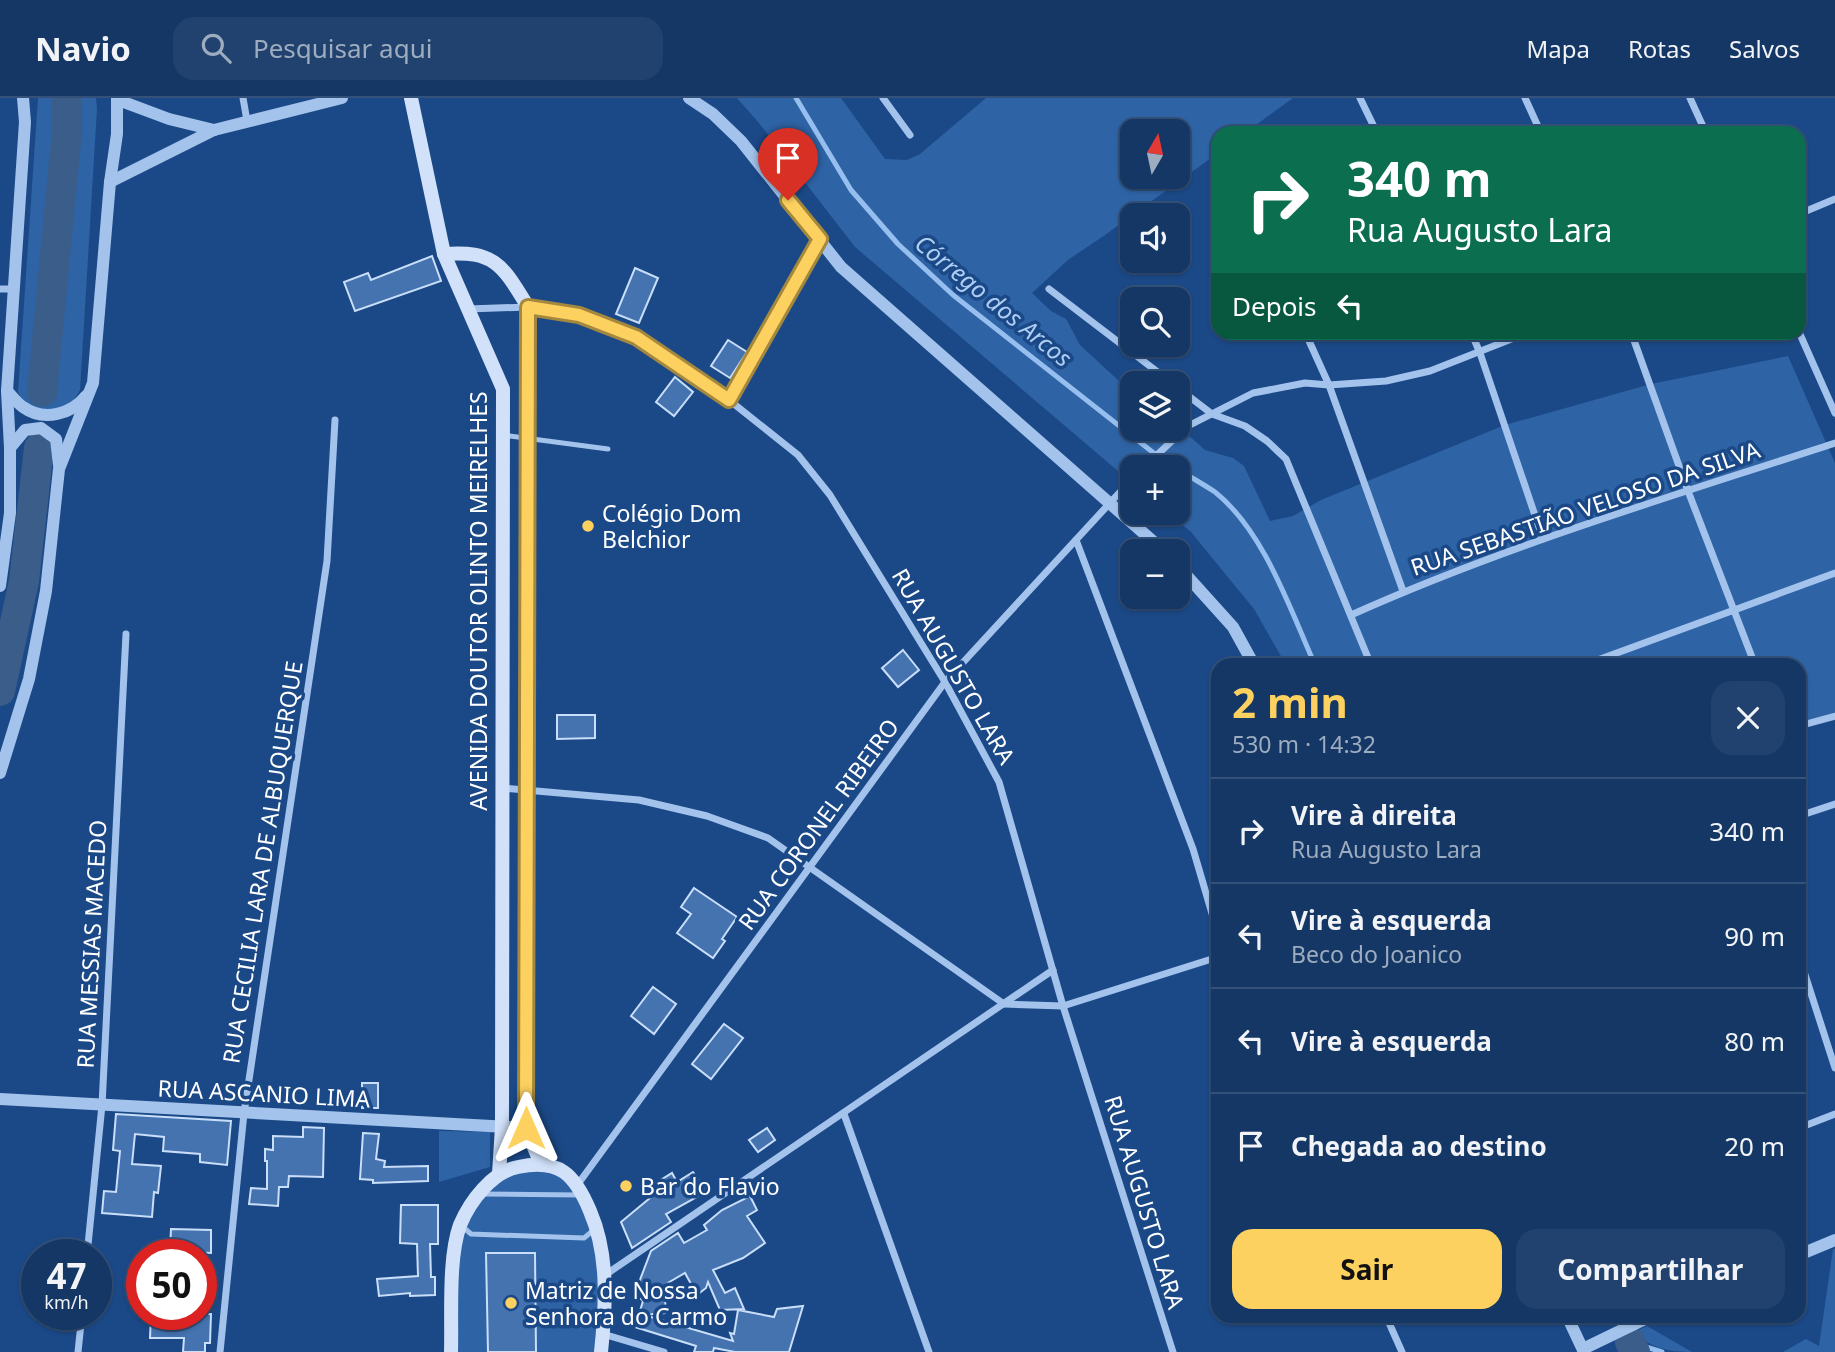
<!DOCTYPE html>
<html lang="pt">
<meta charset="utf-8">
<style>
body{margin:0;font-family:"Noto Sans",sans-serif;background:#21426e;color:#f1f3f6;height:100vh;display:flex;flex-direction:column;font-size:26px;white-space:nowrap}
*{box-sizing:border-box;margin:0}
p{font-size:23px;color:#9dacbf}
.icon{flex:none;width:38px;height:38px;fill:none;stroke:currentColor;stroke-width:2;stroke-linecap:round;stroke-linejoin:round}
.map{position:relative;flex:1;overflow:hidden}
.drawer{position:absolute;left:1211px;top:560px;width:595px;height:665px;display:flex;flex-direction:column;background:#143765;border-radius:21px;box-shadow:0 2px 5px #0004,0 0 0 2px #335179}
.drawer>*{flex:none}
.banner{position:absolute;left:1211px;top:28px;width:595px;height:214px;border-radius:21px;box-shadow:0 2px 5px #0004,0 0 0 2px #335179;background:#0b6e4f;color:#fff;overflow:hidden}
.needle{width:46px;rotate:9deg}
.fabs{position:absolute;left:1120px;top:21px;display:grid;gap:14px}
.fabs a{display:grid;place-items:center;width:70px;height:70px;border-radius:14px;background:#143765;box-shadow:0 2px 5px #0004,0 0 0 2px #335179;font-size:35px}
.speed{position:absolute;left:21px;top:1141px;display:flex;gap:14px;font-size:35px;font-weight:700;text-align:center}
.speed>*{display:grid;place-content:center;width:91px;height:91px;border-radius:50%;background:#143765;box-shadow:0 2px 5px #0004,0 0 0 2px #335179;line-height:1}
.speed small{font-size:18px;font-weight:400}
.speed .limit{border:10px solid #d22;background:#fff;color:#111}
.pin{position:absolute;display:grid;place-items:center;width:60px;height:60px;color:#fff;margin:-72px -30px;border-radius:50% 50% 50% 0;rotate:-45deg;box-shadow:0 0 7px #0007}
.pin .icon{rotate:45deg}
.me{position:absolute;width:77px;margin:-38px;rotate:0deg;stroke-linejoin:round;filter:drop-shadow(0 0 5px #0008)}
.turn{display:flex;align-items:center;gap:24px;height:147px;padding:0 21px;font-size:32px}
.turn .icon{width:91px;height:91px;stroke-width:2.5}
.turn b{display:block;font-size:49px;line-height:60px}
.then{display:flex;align-items:center;height:66px;padding:0 21px;background:#0003;gap:14px;font-size:26px}
.round{display:grid;place-items:center;flex:none;width:74px;height:74px;border-radius:21px;background:#21426e}
.headline{display:flex;align-items:center;justify-content:space-between;height:119px;padding:0 21px}
h1{font-size:42px;font-weight:700;line-height:52px;color:#fdd160}
.cta{display:flex;gap:14px;margin-top:auto;padding:14px 21px}
.cta a{flex:1;height:80px;border-radius:21px;background:#fdd160;color:#111;font-size:28px;font-weight:700;line-height:80px;text-align:center}
.cta a+a{background:#21426e;color:#f1f3f6}
ul{padding:0;list-style:none}
li{display:flex;align-items:center;gap:21px;height:105px;padding:0 21px;border-top:2px solid #335179}
li div{flex:1}
li b{display:block;font-size:26px}
li em{font-style:normal}
header{display:flex;align-items:center;gap:42px;box-sizing:border-box;height:98px;padding:0 35px;background:#143765;border-bottom:2px solid #335179}
header strong{font-size:33px}
nav{display:flex;gap:38px;margin-inline-start:auto;font-size:24px}
.search{width:490px;height:63px;background:#21426e;display:flex;align-items:center;gap:18px;box-sizing:border-box;padding:0 24px;border-radius:21px;color:#9dacbf;font-size:26px}
.map>svg:first-child{display:block}
.green{fill:#2e63a5;fill-rule:evenodd}
.lines{fill:none;stroke-linecap:round;stroke-linejoin:round}
.stream{stroke:#96beee;stroke-width:5}
.river{stroke:#3b5d8a;stroke-width:30}
.building{fill:#4473b0;stroke:#c9def9;stroke-width:2}
.service{stroke:#a3c3ec;stroke-width:5}
.minor{stroke:#a3c3ec;stroke-width:7}
.tertiary{stroke:#a3c3ec;stroke-width:12}
.secondary{stroke:#d0e1f9;stroke-width:14}
.route-casing{stroke:#a4883e;stroke-width:18}
.route{stroke:#fdd160;stroke-width:12}
.poi-dot{fill:#fdd160;stroke:#1b4987;stroke-width:2.5}
.labels{text-anchor:middle;dominant-baseline:central;stroke-width:7;stroke-linejoin:round;paint-order:stroke}
.street-label{font-size:23px;fill:#fff;stroke:#1b4987}
.poi-label{font-size:23px;fill:#fff;stroke:#1b4987;text-anchor:start}
.water-label{font-size:24px;font-style:italic;fill:#afcef3;stroke:#1b4987}
</style>
<header>
<strong>Navio</strong>
<div class="search"><svg class="icon" aria-label="search" viewBox="0 0 24 24"><circle cx="10" cy="10" r="6"/><path d="M15 15l6 6"/></svg>Pesquisar aqui</div>
<nav><a>Mapa</a><a>Rotas</a><a>Salvos</a></nav>
</header>
<div class="map">
<svg width="1835" height="1254" viewBox="0 0 1835 1254">
<rect width="100%" height="100%" fill="#1b4987"/>
<!-- green -->
<g class="green">
<polygon points="38,0 96,0 97,11 80,292 73,304 59,315 26,310 18,294"/>
<path d="M 737,0 L 841,0 L 885,61 L 907,62 L 920,56 L 986,0 L 1293,0 L 1245,35 L 1218,35 L 1218,55 L 1105,137 L 1068,162 L 1032,195 L 1051,213 L 1066,221 L 1080,247 L 1132,295 L 1132,331 L 1178,331 L 1178,328 L 1205,352 L 1233,360 L 1244,368 L 1270,423 L 1293,418 L 1321,402 L 1505,327 L 1651,286 L 1788,258 L 1835,365 L 1835,614 L 1799,626 L 1799,567 L 1286,567 L 1254,511 L 1191,434 L 1168,415 L 1178,415 L 1178,369 L 1132,369 L 1132,385 L 855,149 L 759,25 ZM 1132,33 L 1178,33 L 1178,79 L 1132,79 Z"/>
<polygon points="439,1033 490,1034 490,1069 439,1084"/>
<polygon points="554,1070 581,1095 482,1095 500,1077"/>
<polygon points="480,1098 583,1099 600,1147 598,1254 453,1254 457,1148"/>
<polygon points="1833,1151 1835,1151 1835,1254 1783,1254 1806,1241 1819,1248"/>
<path d="M 1647,1228 L 1692,1254 C 1671,1254 1648,1251 1636,1233 Z"/>
</g>
<g class="lines">
<!-- stream -->
<g class="stream">
<polyline points="796,0 851,92 898,146 953,197 1155,356 1175,369"/>
<path d="M 1178,371 C 1190,379 1203,386 1215,394 C 1264,433 1290,511 1315,567"/>
<polyline points="1630,1244 1662,1254"/>
</g>
<!-- river -->
<g class="river">
<polyline points="42,294 67,32 67,0"/>
<polyline points="0,593 24,483 39,350"/>
<polyline points="1630,1244 1635,1254"/>
</g>
</g>
<!-- building -->
<g class="building">
<polygon points="432,158 441,183 355,213 344,184 368,175 371,182"/>
<polygon points="635,170 658,180 639,225 616,216"/>
<polygon points="728,242 747,254 730,280 711,268"/>
<polygon points="675,279 693,294 674,318 656,304"/>
<polygon points="903,552 919,572 898,589 882,570"/>
<polygon points="557,617 595,617 595,640 557,641"/>
<polygon points="694,790 737,819 722,841 725,843 713,860 677,835 691,816 681,809"/>
<polygon points="653,889 676,906 654,936 631,918"/>
<polygon points="724,926 743,940 711,981 692,966"/>
<rect x="362" y="985" width="16" height="25"/>
<polygon points="116,1016 231,1023 227,1067 200,1064 200,1056 163,1053 164,1039 135,1036 132,1066 161,1068 158,1095 154,1094 152,1119 102,1115 104,1093 116,1094 120,1053 113,1052"/>
<polygon points="303,1029 324,1030 323,1079 289,1078 288,1089 279,1089 278,1108 249,1106 251,1090 267,1091 267,1063 265,1063 265,1051 273,1052 273,1038 303,1039"/>
<polygon points="767,1030 775,1042 758,1054 749,1042"/>
<polygon points="363,1035 379,1036 376,1061 385,1063 384,1069 428,1068 428,1083 373,1085 373,1082 360,1081"/>
<polygon points="693,1074 706,1094 666,1116 671,1124 632,1150 621,1124 656,1095 651,1088 672,1075 677,1084"/>
<polygon points="750,1098 757,1112 747,1118 765,1145 743,1160 713,1172 725,1195 735,1190 744,1211 720,1212 708,1184 706,1190 697,1197 685,1175 666,1186 665,1215 644,1217 733,1243 730,1235 734,1236 738,1212 774,1219 777,1211 803,1208 789,1254 735,1254 714,1250 713,1254 694,1254 696,1248 635,1229 643,1203 638,1198 638,1187 651,1153 678,1135 684,1145 707,1132 704,1127 722,1112"/>
<polygon points="401,1107 438,1107 438,1146 430,1146 431,1179 435,1179 435,1197 410,1198 410,1195 379,1198 377,1181 418,1178 417,1146 400,1145"/>
<polygon points="171,1131 211,1132 211,1155 170,1153"/>
<polygon points="486,1155 535,1155 536,1254 488,1254"/>
<polygon points="151,1216 211,1216 210,1245 205,1245 205,1254 183,1254 184,1240 150,1240"/>
</g>
<g class="lines">
<!-- service -->
<g class="service">
<polyline points="503,337 608,351"/>
<polyline points="482,1096 580,1097"/>
<polyline points="463,1129 471,1136 584,1140 595,1131"/>
</g>
<!-- minor -->
<g class="minor">
<polyline points="243,0 247,23"/>
<polyline points="883,0 910,37"/>
<polyline points="1360,0 1377,35"/>
<polyline points="1525,0 1541,35"/>
<polyline points="1690,0 1706,35"/>
<polyline points="1799,116 1835,101"/>
<polyline points="0,191 14,191"/>
<polyline points="1049,191 1172,285"/>
<polyline points="468,211 528,209 579,217 636,239 729,302 798,357 830,397 945,584 999,684 1063,908 1173,1254"/>
<polyline points="1305,234 1329,287 1403,493"/>
<polyline points="1471,234 1480,255 1543,441"/>
<polyline points="1631,234 1688,393 1755,567"/>
<polyline points="1799,234 1835,315"/>
<polyline points="1178,290 1212,316 1245,328 1267,343 1286,361 1371,567"/>
<polyline points="729,302 819,141"/>
<polyline points="1144,369 1188,328 1253,295 1305,285 1329,287 1386,283 1430,273 1529,234"/>
<polyline points="1076,442 1193,751 1218,836"/>
<path d="M 1351,517 C 1507,447 1673,398 1835,345"/>
<polyline points="1584,567 1835,475"/>
<polyline points="1799,628 1835,618"/>
<polyline points="503,690 639,702 707,718 768,740 1004,906 1063,908 1218,859"/>
<polyline points="1799,718 1835,706"/>
<polyline points="1799,858 1835,970"/>
<polyline points="844,1016 929,1254"/>
<polyline points="1799,1030 1835,1016"/>
<polyline points="578,1086 945,584 1132,381"/>
<polyline points="87,1157 102,1007 126,536"/>
<polyline points="605,1177 1053,872"/>
<polyline points="1386,1218 1402,1254"/>
<polyline points="603,1236 664,1254"/>
<polyline points="78,1254 82,1216"/>
<polyline points="220,1254 244,1015 327,463 335,322"/>
</g>
<!-- tertiary -->
<g class="tertiary">
<polyline points="689,0 713,16 741,43 841,169 1164,453"/>
<polyline points="118,2 169,21 214,32"/>
<polyline points="110,84 214,32 342,0"/>
<path d="M 7,293 C 12,298 17,305 23,309 C 44,324 72,316 86,298"/>
<polyline points="10,350 25,332 41,330 56,341 59,367"/>
<polyline points="1178,468 1233,529 1254,567"/>
<polyline points="0,488 10,415 10,350 7,293 25,24 23,0"/>
<polyline points="0,675 29,581 46,493 59,371 93,285 110,84 117,36 117,0"/>
<polyline points="0,1001 526,1030"/>
<polyline points="1799,1157 1835,1142"/>
<polyline points="1567,1218 1584,1254"/>
<polyline points="1583,1251 1651,1218"/>
</g>
<!-- secondary -->
<g class="secondary">
<polyline points="411,0 444,156 503,291 502,1029 499,1076"/>
<path d="M 444,156 C 495,152 503,168 528,209 L 526,1030 L 541,1066"/>
<path d="M 451,1254 C 452,1217 448,1160 460,1127 C 470,1103 492,1074 518,1069 C 560,1060 575,1077 590,1113 C 609,1157 606,1207 601,1254"/>
</g>
</g>
<g class="lines">
<!-- route casing -->
<g class="route-casing">
<polyline id="route" points="526,1030 528,209 579,217 636,239 729,302 820,141 788,102"/>
</g>
<!-- route -->
<use href="#route" class="route"/>
</g>
<!-- markers -->
<g class="poi-dot">
<circle cx="588" cy="428" r="7"/>
<circle cx="626" cy="1088" r="7"/>
<circle cx="511" cy="1205" r="7"/>
</g>
<g class="labels">
<!-- street labels -->
<g class="street-label">
<text transform="translate(1585 410) rotate(-19)">RUA SEBASTIÃO VELOSO DA SILVA</text>
<text transform="translate(478 503) rotate(-90)">AVENIDA DOUTOR OLINTO MEIRELHES</text>
<text transform="translate(954 568) rotate(60)">RUA AUGUSTO LARA</text>
<text transform="translate(818 726) rotate(-54)">RUA CORONEL RIBEIRO</text>
<text transform="translate(262 764) rotate(-81)">RUA CECILIA LARA DE ALBUQUERQUE</text>
<text transform="translate(91 846) rotate(-87)">RUA MESSIAS MACEDO</text>
<text transform="translate(264 995) rotate(3)">RUA ASCANIO LIMA</text>
<text transform="translate(1145 1104) rotate(73)">RUA AUGUSTO LARA</text>
</g>
<!-- poi labels -->
<g class="poi-label">
<text x="602" y="415">Colégio Dom<tspan x="602" dy="26">Belchior</tspan></text>
<text x="640" y="1088">Bar do Flavio</text>
<text x="525" y="1192">Matriz de Nossa<tspan x="525" dy="26">Senhora do Carmo</tspan></text>
</g>
<!-- water labels -->
<g class="water-label">
<text transform="translate(994 202) rotate(39)">Córrego dos Arcos</text>
</g>
</g>
</svg>
<div class="fabs">
<a><svg class="needle" viewBox="-14 -14 28 28"><path d="M0-13l5 13h-10z" fill="#e53935"/><path d="M0 13l5-13h-10z" fill="#9dacbf"/></svg></a>
<a><svg class="icon" aria-label="sound" viewBox="0 0 24 24"><path d="M4 9h4l5-4v14l-5-4H4zM17 9q2 3 0 6"/></svg></a>
<a><svg class="icon" aria-label="search" viewBox="0 0 24 24"><circle cx="10" cy="10" r="6"/><path d="M15 15l6 6"/></svg></a>
<a><svg class="icon" aria-label="layers" viewBox="0 0 24 24"><path d="M12 4l9 5-9 5-9-5zM3 14l9 5 9-5"/></svg></a>
<a>+</a>
<a>−</a>
</div>
<div class="speed"><div>47<small>km/h</small></div><div class="limit">50</div></div>
<div class="pin" style="left:788px;top:102px;background:#d93025"><svg class="icon" aria-label="arrive" viewBox="0 0 24 24"><path d="M6 21V4h12l-3 4 3 4H6"/></svg></div>
<svg class="me" style="left:526px;top:1030px" viewBox="-20 -20 40 40"><path d="M0-17L14 15 0 8-14 15z" fill="#fdd160" stroke="#fff" stroke-width="4"/></svg>
<div class="banner">
<div class="turn"><svg class="icon" aria-label="right" viewBox="0 0 24 24"><path d="M7 20v-9h11M14 6l5 5-5 5"/></svg><div><b>340 m</b>Rua Augusto Lara</div></div>
<div class="then">Depois<svg class="icon" aria-label="left" viewBox="0 0 24 24"><path d="M17 20v-9H6M10 6l-5 5 5 5"/></svg></div>
</div>
<section class="drawer">
<div class="headline"><div><h1>2 min</h1><p>530 m · 14:32</p></div><a class="round"><svg class="icon" aria-label="close" viewBox="0 0 24 24"><path d="M6 6l12 12M18 6L6 18"/></svg></a></div>
<ul>
<li><svg class="icon" aria-label="right" viewBox="0 0 24 24"><path d="M7 20v-9h11M14 6l5 5-5 5"/></svg><div><b>Vire à direita</b><p>Rua Augusto Lara</p></div><em>340 m</em></li>
<li><svg class="icon" aria-label="left" viewBox="0 0 24 24"><path d="M17 20v-9H6M10 6l-5 5 5 5"/></svg><div><b>Vire à esquerda</b><p>Beco do Joanico</p></div><em>90 m</em></li>
<li><svg class="icon" aria-label="left" viewBox="0 0 24 24"><path d="M17 20v-9H6M10 6l-5 5 5 5"/></svg><div><b>Vire à esquerda</b></div><em>80 m</em></li>
<li><svg class="icon" aria-label="arrive" viewBox="0 0 24 24"><path d="M6 21V4h12l-3 4 3 4H6"/></svg><div><b>Chegada ao destino</b></div><em>20 m</em></li>
</ul>
<div class="cta"><a>Sair</a><a>Compartilhar</a></div>
</section>
</div>
